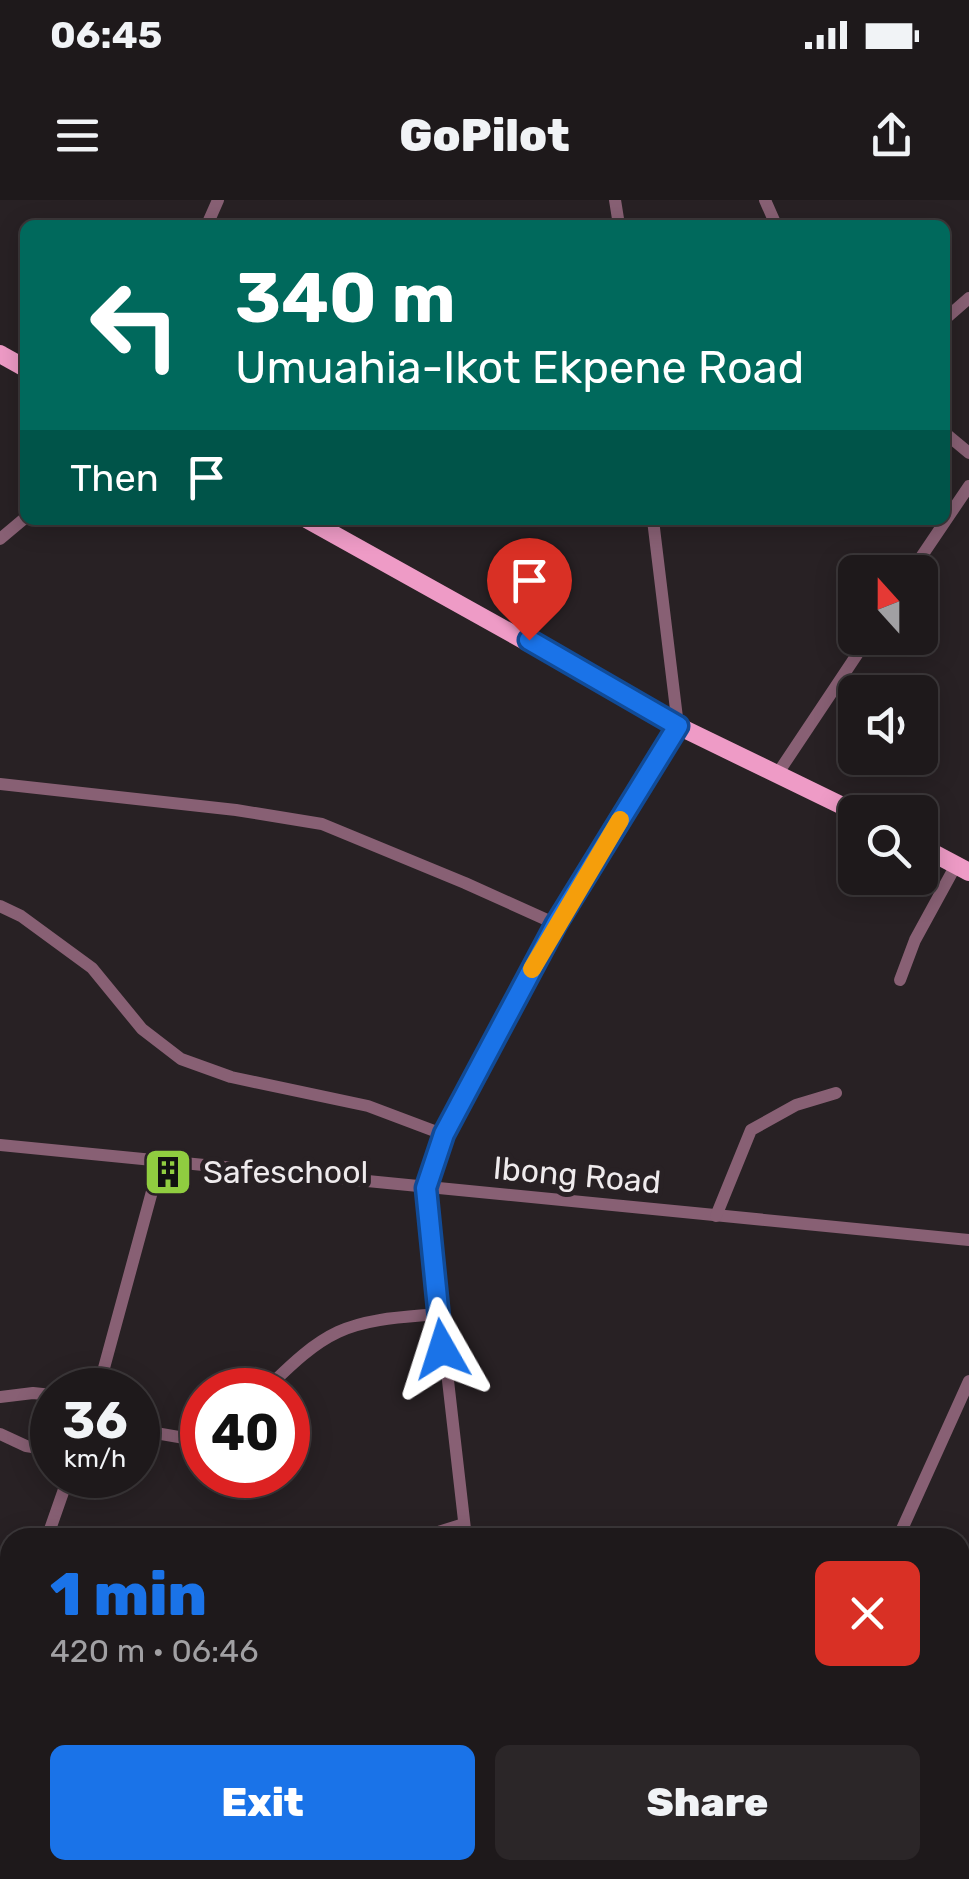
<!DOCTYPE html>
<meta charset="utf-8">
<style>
body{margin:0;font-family:Rubik,sans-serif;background:#2b2628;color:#f1f3f6;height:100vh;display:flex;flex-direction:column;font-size:38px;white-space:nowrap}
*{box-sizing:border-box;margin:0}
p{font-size:32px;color:#a1a0a3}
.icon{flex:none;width:55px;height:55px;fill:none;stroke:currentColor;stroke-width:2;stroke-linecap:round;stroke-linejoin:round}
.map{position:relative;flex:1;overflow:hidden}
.panel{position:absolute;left:0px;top:1328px;width:970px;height:352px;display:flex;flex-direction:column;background:#1e191b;border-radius:30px 30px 0 0;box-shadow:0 5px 25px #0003,0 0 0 2px #3c383a}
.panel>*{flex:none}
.guide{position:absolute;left:20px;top:20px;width:930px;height:305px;border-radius:15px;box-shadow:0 5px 25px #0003,0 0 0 2px #3c383a;background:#00695c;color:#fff;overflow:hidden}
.needle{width:65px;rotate:339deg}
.buttons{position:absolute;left:838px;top:355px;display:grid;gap:20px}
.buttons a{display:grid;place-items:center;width:100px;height:100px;border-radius:15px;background:#1e191b;box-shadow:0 5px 25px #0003,0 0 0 2px #3c383a;font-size:50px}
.speed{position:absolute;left:30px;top:1168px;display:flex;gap:20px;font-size:50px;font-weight:700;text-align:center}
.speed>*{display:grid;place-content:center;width:130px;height:130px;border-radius:50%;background:#1e191b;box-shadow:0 5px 25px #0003,0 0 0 2px #3c383a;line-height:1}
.speed small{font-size:25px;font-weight:400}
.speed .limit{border:15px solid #d22;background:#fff;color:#111}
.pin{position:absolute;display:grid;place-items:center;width:85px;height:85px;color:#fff;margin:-102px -42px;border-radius:50% 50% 50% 0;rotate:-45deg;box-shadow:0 0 10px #0007}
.pin .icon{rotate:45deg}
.me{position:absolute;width:110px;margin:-55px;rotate:354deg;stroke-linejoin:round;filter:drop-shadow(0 0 8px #0008)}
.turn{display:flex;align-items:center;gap:35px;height:210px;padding:0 50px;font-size:45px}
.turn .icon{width:130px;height:130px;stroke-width:2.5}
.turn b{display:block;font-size:70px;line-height:85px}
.then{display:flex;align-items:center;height:95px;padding:0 50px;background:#0003;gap:20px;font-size:38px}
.round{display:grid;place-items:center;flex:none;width:105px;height:105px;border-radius:15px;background:#2b2628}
.head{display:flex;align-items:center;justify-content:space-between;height:170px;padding:0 50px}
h1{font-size:60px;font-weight:800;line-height:75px;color:#1a73e8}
.primary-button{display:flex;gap:20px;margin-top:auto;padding:20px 50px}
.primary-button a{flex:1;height:115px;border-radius:15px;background:#1a73e8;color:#fff;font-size:40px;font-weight:800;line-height:115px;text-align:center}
.primary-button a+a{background:#2b2628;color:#f1f3f6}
.status{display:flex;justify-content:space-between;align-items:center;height:70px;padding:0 50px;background:#1e191b;direction:ltr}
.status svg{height:28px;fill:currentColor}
header{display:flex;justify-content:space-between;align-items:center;height:130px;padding:0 50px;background:#1e191b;font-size:45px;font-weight:800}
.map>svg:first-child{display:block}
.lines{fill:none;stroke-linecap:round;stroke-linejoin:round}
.minor{stroke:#886074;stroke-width:12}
.major{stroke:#ee9bc6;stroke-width:18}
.route-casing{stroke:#114b97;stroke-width:25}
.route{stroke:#1a73e8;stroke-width:18}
.slow{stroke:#f59e0b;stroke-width:18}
.labels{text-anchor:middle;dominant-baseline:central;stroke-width:10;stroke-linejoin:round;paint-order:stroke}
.poi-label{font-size:32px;fill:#efebed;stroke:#282124;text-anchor:start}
.street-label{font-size:32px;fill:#efebed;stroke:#282124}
</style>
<div class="status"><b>06:45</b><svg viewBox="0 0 49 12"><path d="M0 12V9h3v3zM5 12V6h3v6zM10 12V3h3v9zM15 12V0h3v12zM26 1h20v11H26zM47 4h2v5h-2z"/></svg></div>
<header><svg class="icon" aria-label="menu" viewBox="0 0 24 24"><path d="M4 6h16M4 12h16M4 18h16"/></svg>GoPilot<svg class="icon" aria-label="share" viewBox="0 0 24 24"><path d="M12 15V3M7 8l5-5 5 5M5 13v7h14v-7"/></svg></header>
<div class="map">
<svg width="969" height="1679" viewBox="0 0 969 1679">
<rect width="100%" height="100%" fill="#282124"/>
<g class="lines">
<!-- minor -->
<g class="minor">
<polyline points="615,0 619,25"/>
<polyline points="765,0 776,25"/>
<polyline points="207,25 218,0"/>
<polyline points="945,119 969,98"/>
<polyline points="945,233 969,253"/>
<polyline points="0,339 25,318"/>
<polyline points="911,372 969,286"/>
<polyline points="778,573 868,438"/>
<polyline points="0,584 236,610 322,624 465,683 556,724"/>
<polyline points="0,706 21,716 92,768 142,829 181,859 231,877 368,906 445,935"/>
<polyline points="900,780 915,740 956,665"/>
<polyline points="0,945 969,1040"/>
<polyline points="716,1016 751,930 796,905 836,893"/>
<polyline points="98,1190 160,962"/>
<path d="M 265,1190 C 287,1169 310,1145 338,1132 C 368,1118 406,1117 438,1114"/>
<polyline points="0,1197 33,1193 52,1195"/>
<polyline points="138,1230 202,1241"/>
<polyline points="0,1234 26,1246 52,1250"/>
<polyline points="47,1338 69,1275"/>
<polyline points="419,1338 464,1324"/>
<polyline points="466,1338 426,988 445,935 556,724 678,526 653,320"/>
<polyline points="898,1338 969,1181"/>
<polyline points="960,1490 969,1493"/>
<polyline points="9,1505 7,1449 10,1440"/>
<polyline points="507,1670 509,1679"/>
<polyline points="887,1670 926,1679"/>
<polyline points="796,1679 797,1670"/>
</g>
<!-- major -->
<g class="major">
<polyline points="0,154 25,168"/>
<polyline points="308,320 678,526 855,612"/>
<polyline points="920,646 969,672"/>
</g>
</g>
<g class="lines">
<!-- route casing -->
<g class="route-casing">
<polyline id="route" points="442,1149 426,988 444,934 556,724 678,526 529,440"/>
</g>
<!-- route -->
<use href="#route" class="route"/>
<!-- slow -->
<polyline class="slow" points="532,769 620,620"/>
</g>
<!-- icons -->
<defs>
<g id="building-square" transform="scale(2.5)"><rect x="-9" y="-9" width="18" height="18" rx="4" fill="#90cd40" stroke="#282124"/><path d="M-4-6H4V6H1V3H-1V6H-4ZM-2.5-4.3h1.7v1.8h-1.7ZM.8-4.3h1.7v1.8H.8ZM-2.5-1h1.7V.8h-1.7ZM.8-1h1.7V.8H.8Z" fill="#111"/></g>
</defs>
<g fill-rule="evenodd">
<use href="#building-square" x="168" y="972"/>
</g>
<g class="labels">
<!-- poi labels -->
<g class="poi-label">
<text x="203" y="972">Safeschool</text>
</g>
<!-- street labels -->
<g class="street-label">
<text transform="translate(577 975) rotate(5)">Ibong Road</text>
</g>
</g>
</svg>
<div class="buttons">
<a><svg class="needle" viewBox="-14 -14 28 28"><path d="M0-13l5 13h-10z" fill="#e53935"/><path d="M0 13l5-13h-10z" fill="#a1a0a3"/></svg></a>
<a><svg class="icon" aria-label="sound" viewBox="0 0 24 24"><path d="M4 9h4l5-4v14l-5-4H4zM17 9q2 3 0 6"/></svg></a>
<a><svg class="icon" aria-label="search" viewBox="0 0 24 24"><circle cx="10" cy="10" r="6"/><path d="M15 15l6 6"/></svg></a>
</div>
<div class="speed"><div>36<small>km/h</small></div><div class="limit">40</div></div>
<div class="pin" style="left:529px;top:440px;background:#d93025"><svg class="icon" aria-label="arrive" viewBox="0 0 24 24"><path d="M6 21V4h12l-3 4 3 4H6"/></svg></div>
<svg class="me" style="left:442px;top:1149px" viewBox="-20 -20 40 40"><path d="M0-17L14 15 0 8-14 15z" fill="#1a73e8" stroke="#fff" stroke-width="4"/></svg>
<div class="guide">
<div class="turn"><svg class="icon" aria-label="left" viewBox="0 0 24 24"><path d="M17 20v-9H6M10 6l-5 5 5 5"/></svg><div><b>340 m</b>Umuahia-Ikot Ekpene Road</div></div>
<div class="then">Then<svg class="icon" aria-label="arrive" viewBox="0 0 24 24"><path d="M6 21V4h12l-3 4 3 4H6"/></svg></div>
</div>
<section class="panel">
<div class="head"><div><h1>1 min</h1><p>420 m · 06:46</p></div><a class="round" style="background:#d93025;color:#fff"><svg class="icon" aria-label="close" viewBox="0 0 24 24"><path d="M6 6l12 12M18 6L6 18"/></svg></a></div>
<div class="primary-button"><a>Exit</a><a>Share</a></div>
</section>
</div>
